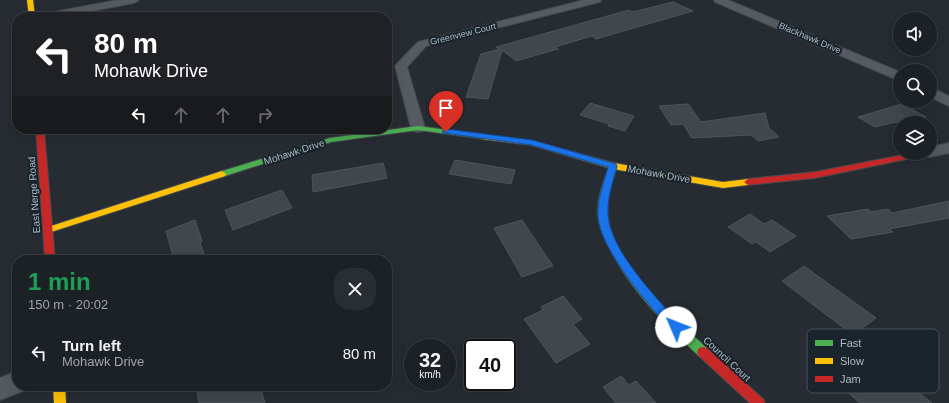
<!DOCTYPE html>
<meta charset="utf-8">
<style>
body{margin:0;font-family:Helvetica,sans-serif;background:#292e32;color:#f1f3f6;height:100vh;display:flex;flex-direction:column;font-size:15px;white-space:nowrap}
*{box-sizing:border-box;margin:0}
p{font-size:13px;color:#a0a3a7}
.icon{flex:none;width:22px;height:22px;fill:none;stroke:currentColor;stroke-width:2;stroke-linecap:round;stroke-linejoin:round}
.map{position:relative;flex:1;overflow:hidden}
.side{position:absolute;left:12px;top:255px;width:380px;height:136px;display:flex;flex-direction:column;background:#1c2126;border-radius:16px;box-shadow:0 4px 16px #0002,0 0 0 1px #3a3e43}
.side>*{flex:none}
.top-card{position:absolute;left:12px;top:12px;width:380px;height:122px;border-radius:16px;box-shadow:0 4px 16px #0002,0 0 0 1px #3a3e43;background:#202124;color:#fff;overflow:hidden}
.tools{position:absolute;left:893px;top:12px;display:grid;gap:8px}
.tools a{display:grid;place-items:center;width:44px;height:44px;border-radius:50%;background:#1c2126;box-shadow:0 4px 16px #0002,0 0 0 1px #3a3e43;font-size:20px}
.speed{position:absolute;left:404px;top:339px;display:flex;gap:8px;font-size:20px;font-weight:700;text-align:center}
.speed>*{display:grid;place-content:center;width:52px;height:52px;border-radius:50%;background:#1c2126;box-shadow:0 4px 16px #0002,0 0 0 1px #3a3e43;line-height:1}
.speed small{font-size:10px;font-weight:400}
.speed .limit{border:2px solid #111;border-radius:6px;background:#fff;color:#111}
.pin{position:absolute;display:grid;place-items:center;width:34px;height:34px;color:#fff;margin:-41px -17px;border-radius:50% 50% 50% 0;rotate:-45deg;box-shadow:0 0 4px #0007}
.pin .icon{rotate:45deg}
.me{position:absolute;width:44px;margin:-22px;rotate:314deg;stroke-linejoin:round;filter:drop-shadow(0 0 3px #0008)}
.turn{display:flex;align-items:center;gap:14px;height:84px;padding:0 16px;font-size:18px}
.turn .icon{width:52px;height:52px;stroke-width:2.5}
.turn b{display:block;font-size:28px;line-height:34px}
.lanes{display:flex;align-items:center;height:38px;padding:0 16px;background:#0003;justify-content:center;gap:20px;direction:ltr}
.lanes .off{opacity:.35}
.round{display:grid;place-items:center;flex:none;width:42px;height:42px;border-radius:16px;background:#292e32}
.overview{display:flex;align-items:center;justify-content:space-between;height:68px;padding:0 16px}
h1{font-size:24px;font-weight:700;line-height:30px;color:#1e9e55}
ul{padding:0;list-style:none}
li{display:flex;align-items:center;gap:12px;height:60px;padding:0 16px}
li div{flex:1}
li b{display:block;font-size:15px}
li em{font-style:normal}
.map>svg:first-child{display:block}
.building{fill:#41474d;stroke:#4d545a}
.lines{fill:none;stroke-linecap:round;stroke-linejoin:round}
.street-casing{stroke:#42494f;stroke-width:2}
.fast-casing{stroke:#42494f;stroke-width:2}
.slow-casing{stroke:#42494f;stroke-width:2}
.jam-casing{stroke:#42494f;stroke-width:2}
.street{fill:#555b60;fill-rule:evenodd}
.fast{fill:#4caf50;fill-rule:evenodd}
.slow{fill:#ffc107;fill-rule:evenodd}
.jam{fill:#c62828;fill-rule:evenodd}
.route{fill:#1a73e8;stroke:#114b97}
.labels{text-anchor:middle;dominant-baseline:central;stroke-width:4;stroke-linejoin:round;paint-order:stroke}
.far-street-label{font-size:9px;fill:#aebac4;stroke:#19242c}
.street-label{font-size:10px;fill:#aebac4;stroke:#19242c}
.key{fill:#19242c;stroke:#46515a;stroke-width:1}
.key-label{font-size:11px;fill:#aebac4}
</style>
<div class="map">
<svg width="949" height="403" viewBox="0 0 949 403">
<rect width="100%" height="100%" fill="#262c32"/>
<!-- building -->
<g class="building">
<polygon points="673,2 693,11 596,39 592,36 555,47 558,49 516,61 502,50 488,99 466,97 481,54 500,49 496,47 629,10 633,12"/>
<polygon points="590,103 634,116 625,131 608,126 609,124 580,115"/>
<polygon points="688,104 701,122 765,113 769,128 779,137 758,141 751,135 692,138 683,124 671,125 659,106"/>
<polygon points="902,104 926,117 900,124 896,122 875,127 858,117"/>
<polygon points="455,160 515,170 511,184 449,174"/>
<polygon points="383,163 387,178 313,192 312,175"/>
<polygon points="282,190 292,208 233,230 225,210"/>
<polygon points="949,201 949,218 889,229 893,232 851,239 827,216 868,209 871,212 888,209 892,213"/>
<polygon points="750,214 764,224 772,220 796,236 770,252 756,242 752,244 728,227"/>
<polygon points="195,220 202,241 200,242 206,260 174,260 166,231"/>
<polygon points="522,220 553,266 522,277 494,228"/>
<polygon points="804,266 876,318 853,335 782,281"/>
<polygon points="563,296 582,319 573,324 590,344 556,363 524,319 543,310 541,307"/>
<polygon points="881,362 932,403 860,403 845,390"/>
<polygon points="621,376 629,385 636,381 656,403 616,403 603,387"/>
<polygon points="196,386 260,386 265,403 199,403"/>
</g>
<g class="lines">
<!-- street casing -->
<g class="street-casing">
<g id="street">
<polygon points="118,0 139,0 134,3 60,17 38,17 43,14"/>
<polygon points="584,0 601,0 600,2 426,46 407,67 425,128 423,131 418,132 413,131 411,128 395,66 418,42"/>
<polygon points="714,0 728,0 900,72 900,81 715,2"/>
<polygon points="930,87 949,96 949,106 930,97"/>
<polygon points="949,143 949,153 930,157 925,155 923,153 930,153 930,147"/>
<polygon points="17,371 17,386 27,386 25,390 0,400 0,378"/>
</g>
</g>
<!-- fast casing -->
<g class="fast-casing">
<g id="fast">
<polygon points="418,126 485,135 489,137 485,139 418,130 331,142 225,176 222,177 218,174 219,172 330,138"/>
<path d="M 613,163 L 617,166 C 612,182 605,200 608,217 C 614,265 672,317 707,348 L 709,352 L 707,356 L 703,357 L 699,356 C 665,324 633,293 611,251 C 605,240 600,229 598,217 C 596,199 604,182 609,166 Z"/>
</g>
</g>
<!-- slow casing -->
<g class="slow-casing">
<g id="slow">
<polygon points="27,0 33,0 35,17 29,17"/>
<polygon points="482,135 532,141 614,163 723,182 748,179 752,182 748,185 723,188 613,169 531,145 482,139 481,137"/>
<polygon points="222,171 226,174 225,176 48,233 45,232 43,230 45,228"/>
<polygon points="53,386 65,386 66,403 54,403"/>
</g>
</g>
<!-- jam casing -->
<g class="jam-casing">
<g id="jam">
<polygon points="36,129 44,129 55,260 45,260"/>
<polygon points="913,153 930,153 926,155 815,178 748,185 744,182 748,179 815,172"/>
<polygon points="703,347 707,348 763,399 765,403 750,403 699,356 697,352 699,348"/>
</g>
</g>
<!-- street -->
<use href="#street" class="street"/>
<!-- fast -->
<use href="#fast" class="fast"/>
<!-- slow -->
<use href="#slow" class="slow"/>
<!-- jam -->
<use href="#jam" class="jam"/>
</g>
<!-- route -->
<path class="route" d="M 446,129 L 532,140 L 616,164 L 617,166 C 613,182 607,198 608,214 C 608,248 658,300 680,324 L 682,327 L 680,331 L 676,332 L 672,331 C 649,305 600,250 598,216 C 597,199 604,183 608,167 L 531,145 L 444,133 L 442,132 Z"/>
<g class="labels">
<!-- far-street labels -->
<g class="far-street-label">
<text transform="translate(463 34) rotate(-14)">Greenview Court</text>
<text transform="translate(810 38) rotate(23)">Blackhawk Drive</text>
</g>
<!-- street labels -->
<g class="street-label">
<text transform="translate(294 152) rotate(-18)">Mohawk Drive</text>
<text transform="translate(659 174) rotate(10)">Mohawk Drive</text>
<text transform="translate(34 195) rotate(-94)">East Nerge Road</text>
<text transform="translate(727 359) rotate(43)">Council Court</text>
</g>
</g>
<!-- legend -->
<rect x="807" y="329" width="132" height="64" rx="6" class="key"/>
<rect x="815" y="340" width="18" height="6" fill="#4caf50"/>
<rect x="815" y="358" width="18" height="6" fill="#ffc107"/>
<rect x="815" y="376" width="18" height="6" fill="#c62828"/>
<g class="key-label">
<text x="840" y="347">Fast</text>
<text x="840" y="365">Slow</text>
<text x="840" y="383">Jam</text>
</g>
</svg>
<div class="tools">
<a><svg class="icon" aria-label="sound" viewBox="0 0 24 24"><path d="M4 9h4l5-4v14l-5-4H4zM17 9q2 3 0 6"/></svg></a>
<a><svg class="icon" aria-label="search" viewBox="0 0 24 24"><circle cx="10" cy="10" r="6"/><path d="M15 15l6 6"/></svg></a>
<a><svg class="icon" aria-label="layers" viewBox="0 0 24 24"><path d="M12 4l9 5-9 5-9-5zM3 14l9 5 9-5"/></svg></a>
</div>
<div class="speed"><div>32<small>km/h</small></div><div class="limit">40</div></div>
<div class="pin" style="left:446px;top:132px;background:#d93025"><svg class="icon" aria-label="arrive" viewBox="0 0 24 24"><path d="M6 21V4h12l-3 4 3 4H6"/></svg></div>
<svg class="me" style="left:676px;top:327px" viewBox="-20 -20 40 40"><circle r="19" fill="#fff"/><path d="M0-13L10 11 0 6-10 11z" fill="#1a73e8"/></svg>
<div class="top-card">
<div class="turn"><svg class="icon" aria-label="left" viewBox="0 0 24 24"><path d="M17 20v-9H6M10 6l-5 5 5 5"/></svg><div><b>80 m</b>Mohawk Drive</div></div>
<div class="lanes"><svg class="icon" aria-label="left" viewBox="0 0 24 24"><path d="M17 20v-9H6M10 6l-5 5 5 5"/></svg><svg class="icon off" aria-label="ahead" viewBox="0 0 24 24"><path d="M12 20V5M6 11l6-6 6 6"/></svg><svg class="icon off" aria-label="ahead" viewBox="0 0 24 24"><path d="M12 20V5M6 11l6-6 6 6"/></svg><svg class="icon off" aria-label="right" viewBox="0 0 24 24"><path d="M7 20v-9h11M14 6l5 5-5 5"/></svg></div>
</div>
<section class="side">
<div class="overview"><div><h1>1 min</h1><p>150 m · 20:02</p></div><a class="round"><svg class="icon" aria-label="close" viewBox="0 0 24 24"><path d="M6 6l12 12M18 6L6 18"/></svg></a></div>
<ul>
<li><svg class="icon" aria-label="left" viewBox="0 0 24 24"><path d="M17 20v-9H6M10 6l-5 5 5 5"/></svg><div><b>Turn left</b><p>Mohawk Drive</p></div><em>80 m</em></li>
</ul>
</section>
</div>
